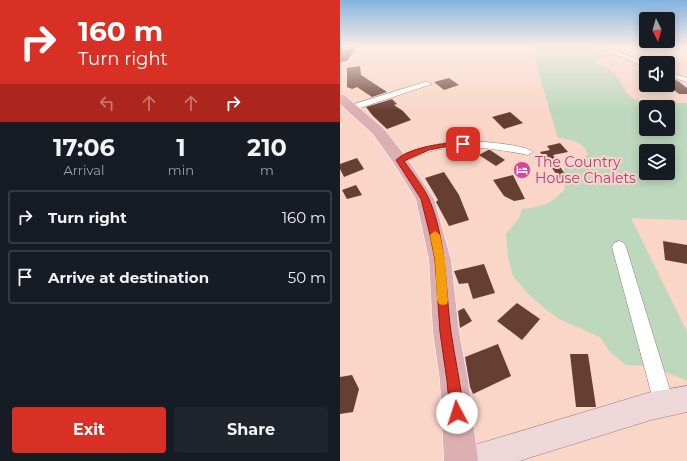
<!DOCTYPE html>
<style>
body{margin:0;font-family:Montserrat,sans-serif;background:#20242c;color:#f1f3f6;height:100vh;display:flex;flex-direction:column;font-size:15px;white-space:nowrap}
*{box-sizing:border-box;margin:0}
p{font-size:13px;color:#9ea1a6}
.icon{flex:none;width:22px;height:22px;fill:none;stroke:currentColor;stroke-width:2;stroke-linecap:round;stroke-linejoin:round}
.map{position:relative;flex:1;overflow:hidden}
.sheet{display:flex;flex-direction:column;background:#171b24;width:340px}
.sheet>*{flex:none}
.top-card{background:#d93025;color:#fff;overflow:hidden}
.needle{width:26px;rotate:175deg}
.controls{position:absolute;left:299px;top:12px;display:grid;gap:8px}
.controls a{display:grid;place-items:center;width:36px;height:36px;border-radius:4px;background:#171b24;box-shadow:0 2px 10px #0003;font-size:20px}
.pin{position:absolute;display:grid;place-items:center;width:34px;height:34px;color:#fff;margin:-17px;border-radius:8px;box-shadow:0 2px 6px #0006}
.me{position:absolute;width:44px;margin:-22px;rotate:355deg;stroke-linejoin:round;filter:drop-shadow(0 0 3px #0008)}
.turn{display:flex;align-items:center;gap:14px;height:84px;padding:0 12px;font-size:18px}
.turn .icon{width:52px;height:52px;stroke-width:2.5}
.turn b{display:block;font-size:28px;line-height:34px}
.lanes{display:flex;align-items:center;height:38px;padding:0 12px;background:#0003;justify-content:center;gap:20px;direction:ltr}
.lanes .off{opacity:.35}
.eta{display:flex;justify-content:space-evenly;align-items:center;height:68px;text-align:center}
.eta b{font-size:24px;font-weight:700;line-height:28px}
.cta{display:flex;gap:8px;margin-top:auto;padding:8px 12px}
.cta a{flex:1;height:46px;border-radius:4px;background:#d93025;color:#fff;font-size:16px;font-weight:700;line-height:46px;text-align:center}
.cta a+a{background:#20242c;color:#f1f3f6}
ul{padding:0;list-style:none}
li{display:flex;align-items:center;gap:12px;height:54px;margin:0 8px 6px;padding:0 4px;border:2px solid #363941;border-radius:4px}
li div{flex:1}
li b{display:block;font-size:15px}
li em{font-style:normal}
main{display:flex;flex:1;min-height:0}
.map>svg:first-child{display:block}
.green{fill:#bdd8bc;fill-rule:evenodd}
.building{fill:#663e32}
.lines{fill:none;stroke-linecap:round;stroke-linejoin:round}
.street-casing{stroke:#9c7c6f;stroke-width:1}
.secondary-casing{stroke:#9c7c6f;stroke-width:1}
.primary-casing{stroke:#fff;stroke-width:1}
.street{fill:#fff;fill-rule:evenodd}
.secondary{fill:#edd7d9;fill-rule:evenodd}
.primary{fill:#dcafb3;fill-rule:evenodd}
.route{fill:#d93025;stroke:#8d1f18}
.slow{fill:#f59e0b}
.labels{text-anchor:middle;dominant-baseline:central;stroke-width:4;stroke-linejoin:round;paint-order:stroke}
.hotel-label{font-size:14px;fill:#b23c85;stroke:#f9d6c8;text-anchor:start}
</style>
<main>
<section class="sheet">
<div class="top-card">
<div class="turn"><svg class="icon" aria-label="right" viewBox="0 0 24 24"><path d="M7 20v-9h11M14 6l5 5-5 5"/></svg><div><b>160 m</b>Turn right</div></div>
<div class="lanes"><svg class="icon off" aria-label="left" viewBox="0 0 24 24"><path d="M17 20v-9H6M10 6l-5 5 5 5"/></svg><svg class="icon off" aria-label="ahead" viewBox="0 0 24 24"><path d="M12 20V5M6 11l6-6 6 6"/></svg><svg class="icon off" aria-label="ahead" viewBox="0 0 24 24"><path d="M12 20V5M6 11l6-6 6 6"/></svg><svg class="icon" aria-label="right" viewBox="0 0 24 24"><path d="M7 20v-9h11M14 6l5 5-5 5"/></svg></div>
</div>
<div class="eta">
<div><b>17:06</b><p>Arrival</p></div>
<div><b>1</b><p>min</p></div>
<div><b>210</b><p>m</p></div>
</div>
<ul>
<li><svg class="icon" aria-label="right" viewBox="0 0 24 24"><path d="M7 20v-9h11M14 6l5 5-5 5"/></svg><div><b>Turn right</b></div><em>160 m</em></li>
<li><svg class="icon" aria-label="arrive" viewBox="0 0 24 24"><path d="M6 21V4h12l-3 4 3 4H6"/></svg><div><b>Arrive at destination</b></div><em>50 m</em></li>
</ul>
<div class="cta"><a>Exit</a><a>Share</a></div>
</section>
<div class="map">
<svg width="347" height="461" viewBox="0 0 347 461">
<rect width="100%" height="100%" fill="#f9d6c8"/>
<!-- green -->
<path class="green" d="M 191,47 L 250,47 L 272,56 L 257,60 L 256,63 C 265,67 274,71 279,79 C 283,85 285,93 291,97 C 303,105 333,103 347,103 L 347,220 L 291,218 L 347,332 L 347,381 L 311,366 L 286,365 L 270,352 L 260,337 L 221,320 L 208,311 L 189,295 L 173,276 L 168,257 L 166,234 L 179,218 L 182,209 C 203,206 210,205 225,189 L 224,170 L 227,165 L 241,160 L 248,154 C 243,141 231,140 218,138 ZM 306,107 L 328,107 L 328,129 L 306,129 ZM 306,151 L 328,151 L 328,173 L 306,173 Z"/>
<!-- building -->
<g class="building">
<polygon points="0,47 17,47 7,61 0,62"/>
<polygon points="20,66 21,75 47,92 32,97 17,87 12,89 7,87 7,68"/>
<polygon points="109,78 119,85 104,90 94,82"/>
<polygon points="328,78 338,81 347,88 347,94 339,94 328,85"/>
<polygon points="52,99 57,104 54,105 63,111 71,120 47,129 33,116 26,107"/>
<polygon points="170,112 183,123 164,129 152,117"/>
<polygon points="220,143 228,152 213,155 226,176 220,179 200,152 210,150 207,146"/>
<polygon points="148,150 150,150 165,160 156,166 139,155"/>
<polygon points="17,158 24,169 4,177 0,169 0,164"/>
<polygon points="104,172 119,195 129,220 109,226 96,202 98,200 85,178"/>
<polygon points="173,175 185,199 174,201 164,196 153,180"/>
<polygon points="16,185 22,195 7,199 2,190"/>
<polygon points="323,241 347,245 347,264 325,260"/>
<polygon points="144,264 155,293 133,299 128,283 119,284 114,271"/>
<polygon points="177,303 200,319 182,340 157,321"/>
<polygon points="124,308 132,321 120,328 118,311"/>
<polygon points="158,344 171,376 133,394 130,387 125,357"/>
<polygon points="230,354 248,354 256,407 236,407"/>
<polygon points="12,375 19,389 13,412 0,414 0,377"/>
</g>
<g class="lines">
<!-- street casing -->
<g class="street-casing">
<g id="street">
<polygon points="258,47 265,47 307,63 306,67"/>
<polygon points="328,72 347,78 347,82 328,76"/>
<polygon points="85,82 88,82 92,84 11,111 7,108 8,106"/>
<path d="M 123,141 C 136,141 185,144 193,152 L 188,155 C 157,149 123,143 92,151 C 81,153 71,160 60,163 L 55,160 L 56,158 C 78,147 99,143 123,141 Z"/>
<polygon points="279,241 284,243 286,247 334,403 331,410 324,413 317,410 314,403 272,247 274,243"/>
</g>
</g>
<!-- secondary casing -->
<g class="secondary-casing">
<polygon id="secondary" points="347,386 347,412 311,420 179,461 116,461 120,450 131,446 311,392"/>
</g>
<!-- primary casing -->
<g class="primary-casing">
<polygon id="primary" points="0,94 4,95 43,128 66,157 94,199 111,260 119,332 128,381 138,461 104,461 100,381 93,332 89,260 76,199 53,162 33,134 0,104"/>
</g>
<!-- street -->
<use href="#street" class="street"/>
<!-- secondary -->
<use href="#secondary" class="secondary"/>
<!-- primary -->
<use href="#primary" class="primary"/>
</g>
<!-- sky -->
<linearGradient id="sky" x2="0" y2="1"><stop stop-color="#83b4df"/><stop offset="0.42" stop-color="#fcede6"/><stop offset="1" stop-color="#fcede6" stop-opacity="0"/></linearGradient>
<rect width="347" height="111" fill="url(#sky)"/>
<!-- route -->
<path class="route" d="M 123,142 L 125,143 L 125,146 L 105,147 L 89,150 L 64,161 C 72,173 83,186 89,199 C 107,241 105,287 111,332 C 115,359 121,386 124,413 L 122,418 L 117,420 L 112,418 L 110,413 L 107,381 L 100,332 L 95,260 L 90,235 L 81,199 L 56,160 C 70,147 104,143 123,142 Z"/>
<!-- slow -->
<polygon class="slow" points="95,231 100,235 105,260 108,300 107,304 103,305 99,304 97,300 95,260 90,235"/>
<!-- icons -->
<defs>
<g id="hotel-disc" transform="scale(0.9)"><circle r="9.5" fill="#d1479c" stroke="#f9d6c8"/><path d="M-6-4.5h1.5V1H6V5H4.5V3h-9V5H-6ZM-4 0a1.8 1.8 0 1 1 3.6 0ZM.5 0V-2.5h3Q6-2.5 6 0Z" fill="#fff"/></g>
</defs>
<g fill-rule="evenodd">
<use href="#hotel-disc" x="182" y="170"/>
</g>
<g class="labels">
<!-- hotel labels -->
<g class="hotel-label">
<text x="195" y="162">The Country<tspan x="195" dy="16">House Chalets</tspan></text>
</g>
</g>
</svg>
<div class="controls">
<a><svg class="needle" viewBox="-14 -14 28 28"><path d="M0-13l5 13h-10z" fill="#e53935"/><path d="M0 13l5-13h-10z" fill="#9ea1a6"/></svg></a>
<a><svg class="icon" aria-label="sound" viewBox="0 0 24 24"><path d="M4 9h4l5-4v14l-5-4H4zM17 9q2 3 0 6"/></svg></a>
<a><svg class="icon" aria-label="search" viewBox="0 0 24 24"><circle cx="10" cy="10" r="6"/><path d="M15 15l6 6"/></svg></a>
<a><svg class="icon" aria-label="layers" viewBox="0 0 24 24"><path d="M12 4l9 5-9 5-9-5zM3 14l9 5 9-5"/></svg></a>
</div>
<div class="pin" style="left:123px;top:144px;background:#d93025"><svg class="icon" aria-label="arrive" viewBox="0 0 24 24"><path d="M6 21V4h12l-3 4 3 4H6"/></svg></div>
<svg class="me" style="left:117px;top:413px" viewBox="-20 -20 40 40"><circle r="19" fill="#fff"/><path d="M0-13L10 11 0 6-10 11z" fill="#d93025"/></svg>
</div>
</main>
